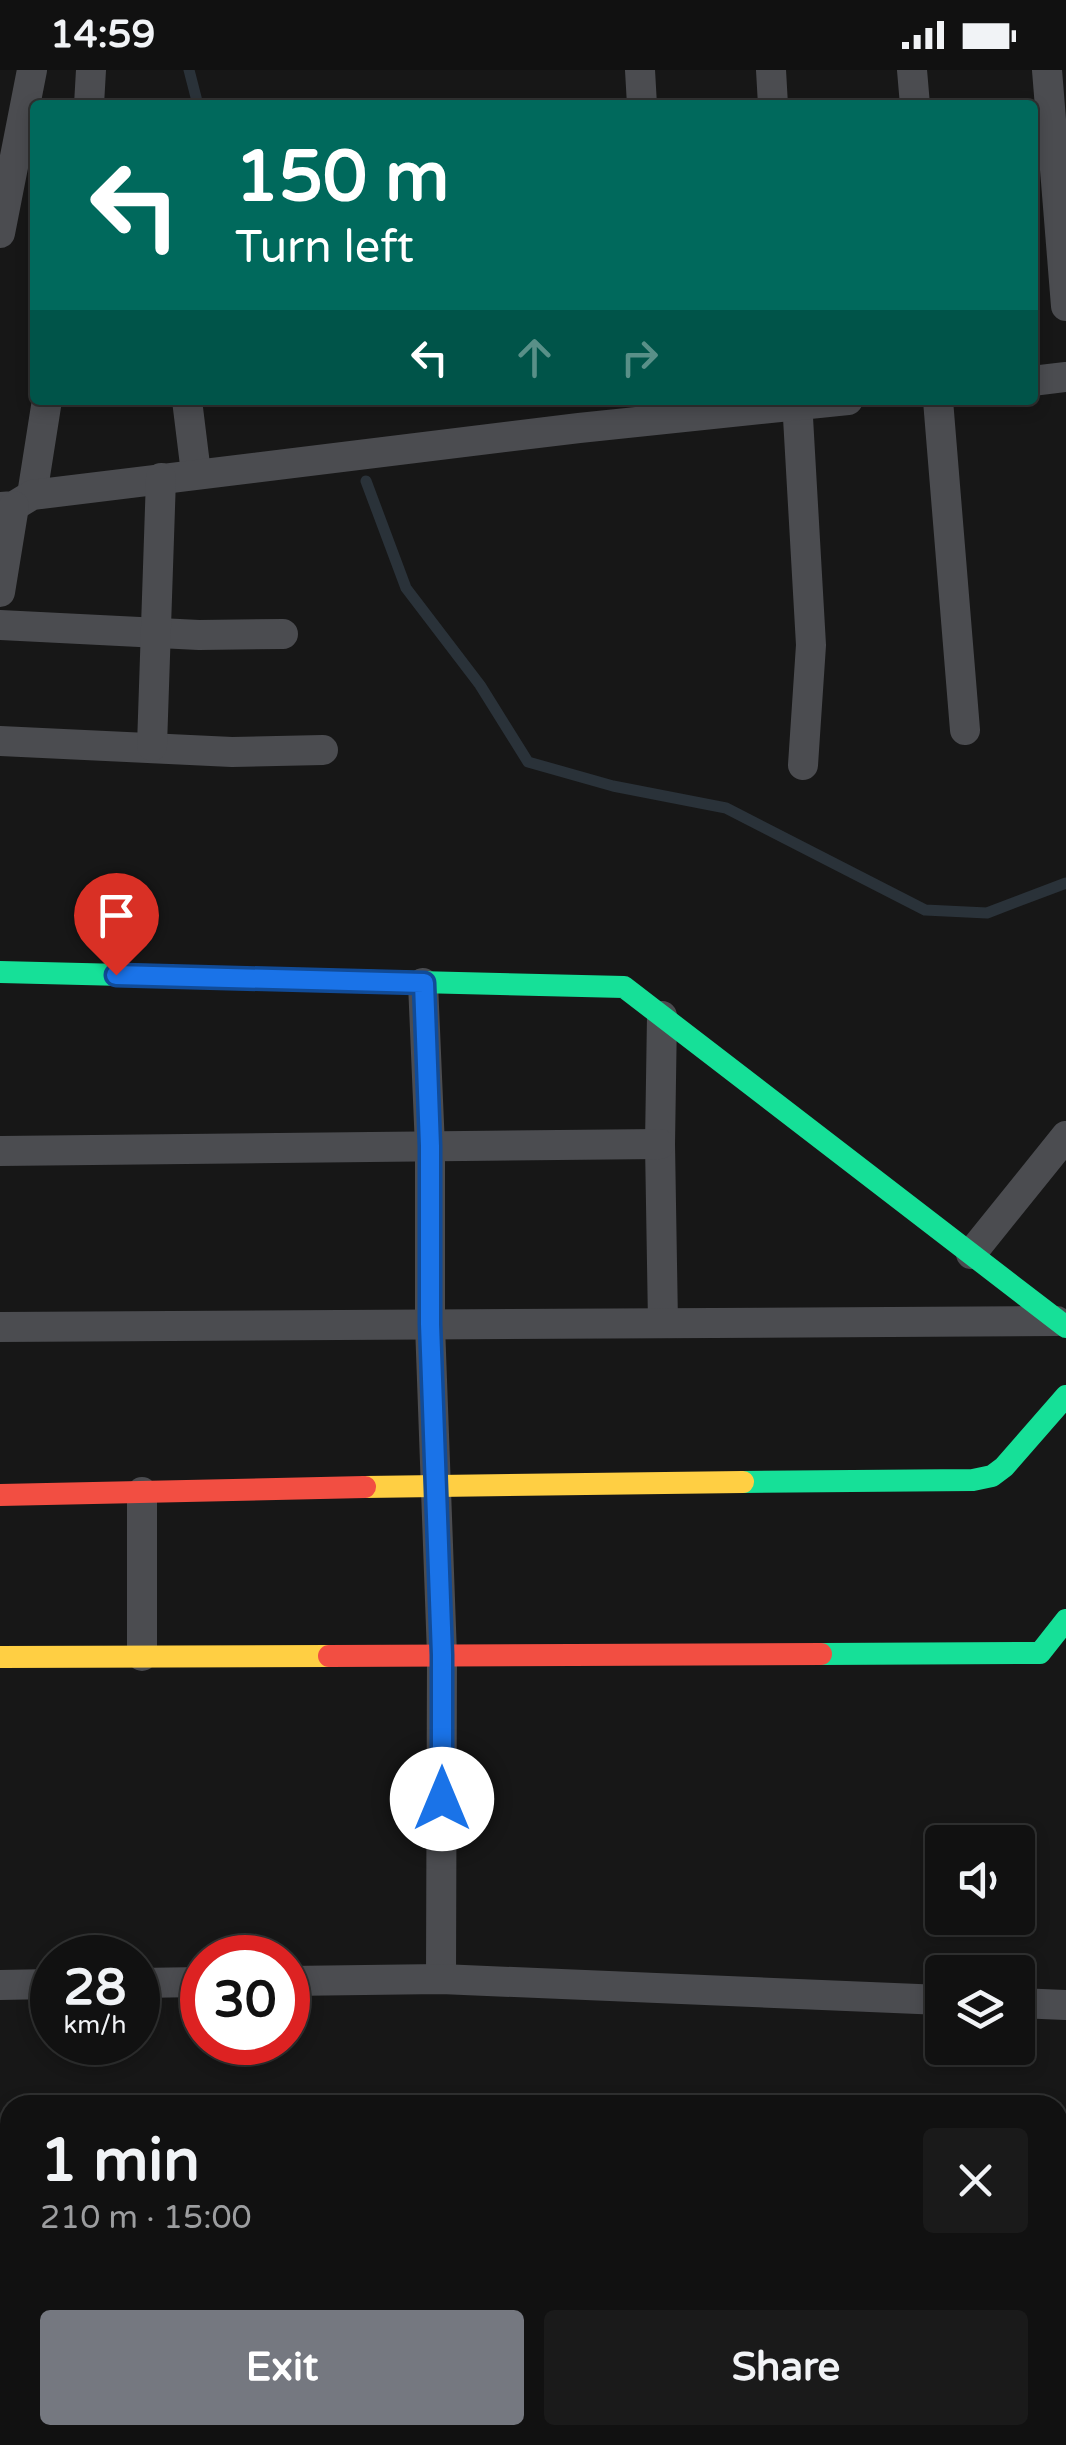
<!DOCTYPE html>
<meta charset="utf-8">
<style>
body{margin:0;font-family:"Varela Round",sans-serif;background:#1a1a1a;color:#f1f3f6;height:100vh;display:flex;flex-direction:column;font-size:38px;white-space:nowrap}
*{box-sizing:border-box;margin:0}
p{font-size:32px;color:#9c9d9f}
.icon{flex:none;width:55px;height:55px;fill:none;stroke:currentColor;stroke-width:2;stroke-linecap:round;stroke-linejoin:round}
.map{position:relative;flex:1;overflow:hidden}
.details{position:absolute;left:0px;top:2025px;width:1068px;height:350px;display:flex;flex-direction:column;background:#111;border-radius:30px 30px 0 0;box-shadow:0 5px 15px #0003,0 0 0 2px #303131}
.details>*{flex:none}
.top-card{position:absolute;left:30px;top:30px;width:1008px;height:305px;border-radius:10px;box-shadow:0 5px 15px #0003,0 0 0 2px #303131;background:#00695c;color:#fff;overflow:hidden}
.buttons{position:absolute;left:925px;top:1755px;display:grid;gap:20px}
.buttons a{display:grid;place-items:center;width:110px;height:110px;border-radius:10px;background:#111;box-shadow:0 5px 15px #0003,0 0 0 2px #303131;font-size:50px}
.speed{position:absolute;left:30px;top:1865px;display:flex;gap:20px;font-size:50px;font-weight:700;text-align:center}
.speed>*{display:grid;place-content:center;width:130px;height:130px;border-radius:50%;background:#111;box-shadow:0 5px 15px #0003,0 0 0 2px #303131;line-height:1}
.speed small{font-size:25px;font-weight:400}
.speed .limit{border:15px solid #d22;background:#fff;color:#111}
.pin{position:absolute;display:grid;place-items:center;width:85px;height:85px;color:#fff;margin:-102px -42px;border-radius:50% 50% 50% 0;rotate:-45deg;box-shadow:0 0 10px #0007}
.pin .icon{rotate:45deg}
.me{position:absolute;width:110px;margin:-55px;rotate:0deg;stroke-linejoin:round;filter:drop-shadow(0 0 8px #0008)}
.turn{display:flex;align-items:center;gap:35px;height:210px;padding:0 40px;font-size:45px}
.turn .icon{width:130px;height:130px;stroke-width:2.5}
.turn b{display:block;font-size:70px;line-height:85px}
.lanes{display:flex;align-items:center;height:95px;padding:0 40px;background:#0003;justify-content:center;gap:50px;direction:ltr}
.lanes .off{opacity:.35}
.round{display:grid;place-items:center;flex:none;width:105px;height:105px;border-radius:10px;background:#1a1a1a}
.head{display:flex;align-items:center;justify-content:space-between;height:170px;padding:0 40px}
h1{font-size:60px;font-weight:700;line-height:75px}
.button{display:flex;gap:20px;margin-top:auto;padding:20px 40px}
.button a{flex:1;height:115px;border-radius:10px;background:#757880;color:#fff;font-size:40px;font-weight:700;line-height:115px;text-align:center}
.button a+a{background:#1a1a1a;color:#f1f3f6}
.status{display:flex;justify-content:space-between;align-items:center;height:70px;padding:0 50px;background:#111;direction:ltr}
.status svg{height:28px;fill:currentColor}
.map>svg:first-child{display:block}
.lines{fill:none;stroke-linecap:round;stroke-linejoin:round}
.stream{stroke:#2a3239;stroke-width:11}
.street{stroke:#4b4c50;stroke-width:30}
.fast{stroke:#16e098;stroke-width:22}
.slow{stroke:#ffcf43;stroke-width:22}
.jam{stroke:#f24e42;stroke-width:22}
.route-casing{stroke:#114b97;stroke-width:25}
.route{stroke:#1a73e8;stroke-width:18}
</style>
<div class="status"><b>14:59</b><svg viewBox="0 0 49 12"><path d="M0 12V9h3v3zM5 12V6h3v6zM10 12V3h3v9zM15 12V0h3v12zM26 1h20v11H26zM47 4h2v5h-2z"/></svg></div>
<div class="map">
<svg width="1066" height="2375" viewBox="0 0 1066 2375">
<rect width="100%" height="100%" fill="#171717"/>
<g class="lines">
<!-- stream -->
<g class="stream">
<polyline points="189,0 198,35"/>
<polyline points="345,330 346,331"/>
<polyline points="366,411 406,518 480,615 528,692 613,716 726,738 925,840 987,843 1066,813"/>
</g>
<!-- street -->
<g class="street">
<polyline points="640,0 642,35"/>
<polyline points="771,0 773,35"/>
<polyline points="912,0 915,35"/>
<polyline points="1047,0 1066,236"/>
<polyline points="89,35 91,0"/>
<polyline points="0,163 32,0"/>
<polyline points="1032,311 1066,307"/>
<polyline points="187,330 196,403"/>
<polyline points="797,330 811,575 803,695"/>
<polyline points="938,330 965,660"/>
<polyline points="32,425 47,330"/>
<polyline points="0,437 14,436 32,425 579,358 848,330"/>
<polyline points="0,522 14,436"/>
<polyline points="0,555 199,565 283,564"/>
<polyline points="0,671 232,682 323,680"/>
<polyline points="152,676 161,408"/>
<polyline points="423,913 430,1077 430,1255 442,1585 441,1909"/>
<polyline points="662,946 660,1074 663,1253"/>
<polyline points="0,1081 660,1074"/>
<polyline points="971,1184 1066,1066"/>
<polyline points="0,1257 1057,1251"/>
<polyline points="142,1586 142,1422"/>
<polyline points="288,1911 441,1909 942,1930"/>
<polyline points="138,1913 202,1912"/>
<polyline points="0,1915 52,1914"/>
<polyline points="1018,1933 1066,1935"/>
</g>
<!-- fast -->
<g class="fast">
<polyline points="0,902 624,917 1066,1257"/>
<polyline points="743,1412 973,1410 992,1406 1004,1397 1066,1326"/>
<polyline points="821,1584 1040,1583 1066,1550"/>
<polyline points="1058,2236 1066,2221"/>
<polyline points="979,2375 985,2365"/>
</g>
<!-- slow -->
<g class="slow">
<polyline points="365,1417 743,1412"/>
<polyline points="0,1587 329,1586"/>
<polyline points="1058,2359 1066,2344"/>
</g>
<!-- jam -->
<g class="jam">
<polyline points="0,1425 365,1417"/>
<polyline points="329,1586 821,1584"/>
</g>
</g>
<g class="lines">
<!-- route casing -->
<g class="route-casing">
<polyline id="route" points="116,905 424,913 430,1076 430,1254 442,1585 442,1729"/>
</g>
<!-- route -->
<use href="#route" class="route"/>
</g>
</svg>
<div class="buttons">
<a><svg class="icon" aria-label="sound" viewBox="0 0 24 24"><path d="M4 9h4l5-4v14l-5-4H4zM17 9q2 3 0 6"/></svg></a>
<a><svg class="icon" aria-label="layers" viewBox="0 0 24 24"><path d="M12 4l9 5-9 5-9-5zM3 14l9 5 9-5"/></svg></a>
</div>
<div class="speed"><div>28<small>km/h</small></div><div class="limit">30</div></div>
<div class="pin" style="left:116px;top:905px;background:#d93025"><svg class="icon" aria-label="arrive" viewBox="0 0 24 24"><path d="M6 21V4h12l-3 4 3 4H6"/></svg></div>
<svg class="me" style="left:442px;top:1729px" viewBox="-20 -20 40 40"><circle r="19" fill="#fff"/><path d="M0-13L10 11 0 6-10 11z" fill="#1a73e8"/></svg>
<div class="top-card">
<div class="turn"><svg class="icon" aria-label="left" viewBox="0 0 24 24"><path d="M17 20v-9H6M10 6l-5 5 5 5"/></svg><div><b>150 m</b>Turn left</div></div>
<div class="lanes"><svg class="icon" aria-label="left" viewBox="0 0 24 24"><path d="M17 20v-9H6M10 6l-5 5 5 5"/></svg><svg class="icon off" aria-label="ahead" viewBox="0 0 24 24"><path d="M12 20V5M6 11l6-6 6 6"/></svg><svg class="icon off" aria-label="right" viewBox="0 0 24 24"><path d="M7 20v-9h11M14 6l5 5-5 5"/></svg></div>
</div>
<section class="details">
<div class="head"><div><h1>1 min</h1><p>210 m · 15:00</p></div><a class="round"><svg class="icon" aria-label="close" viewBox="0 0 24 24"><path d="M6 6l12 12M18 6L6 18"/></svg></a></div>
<div class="button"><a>Exit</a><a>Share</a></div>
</section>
</div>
